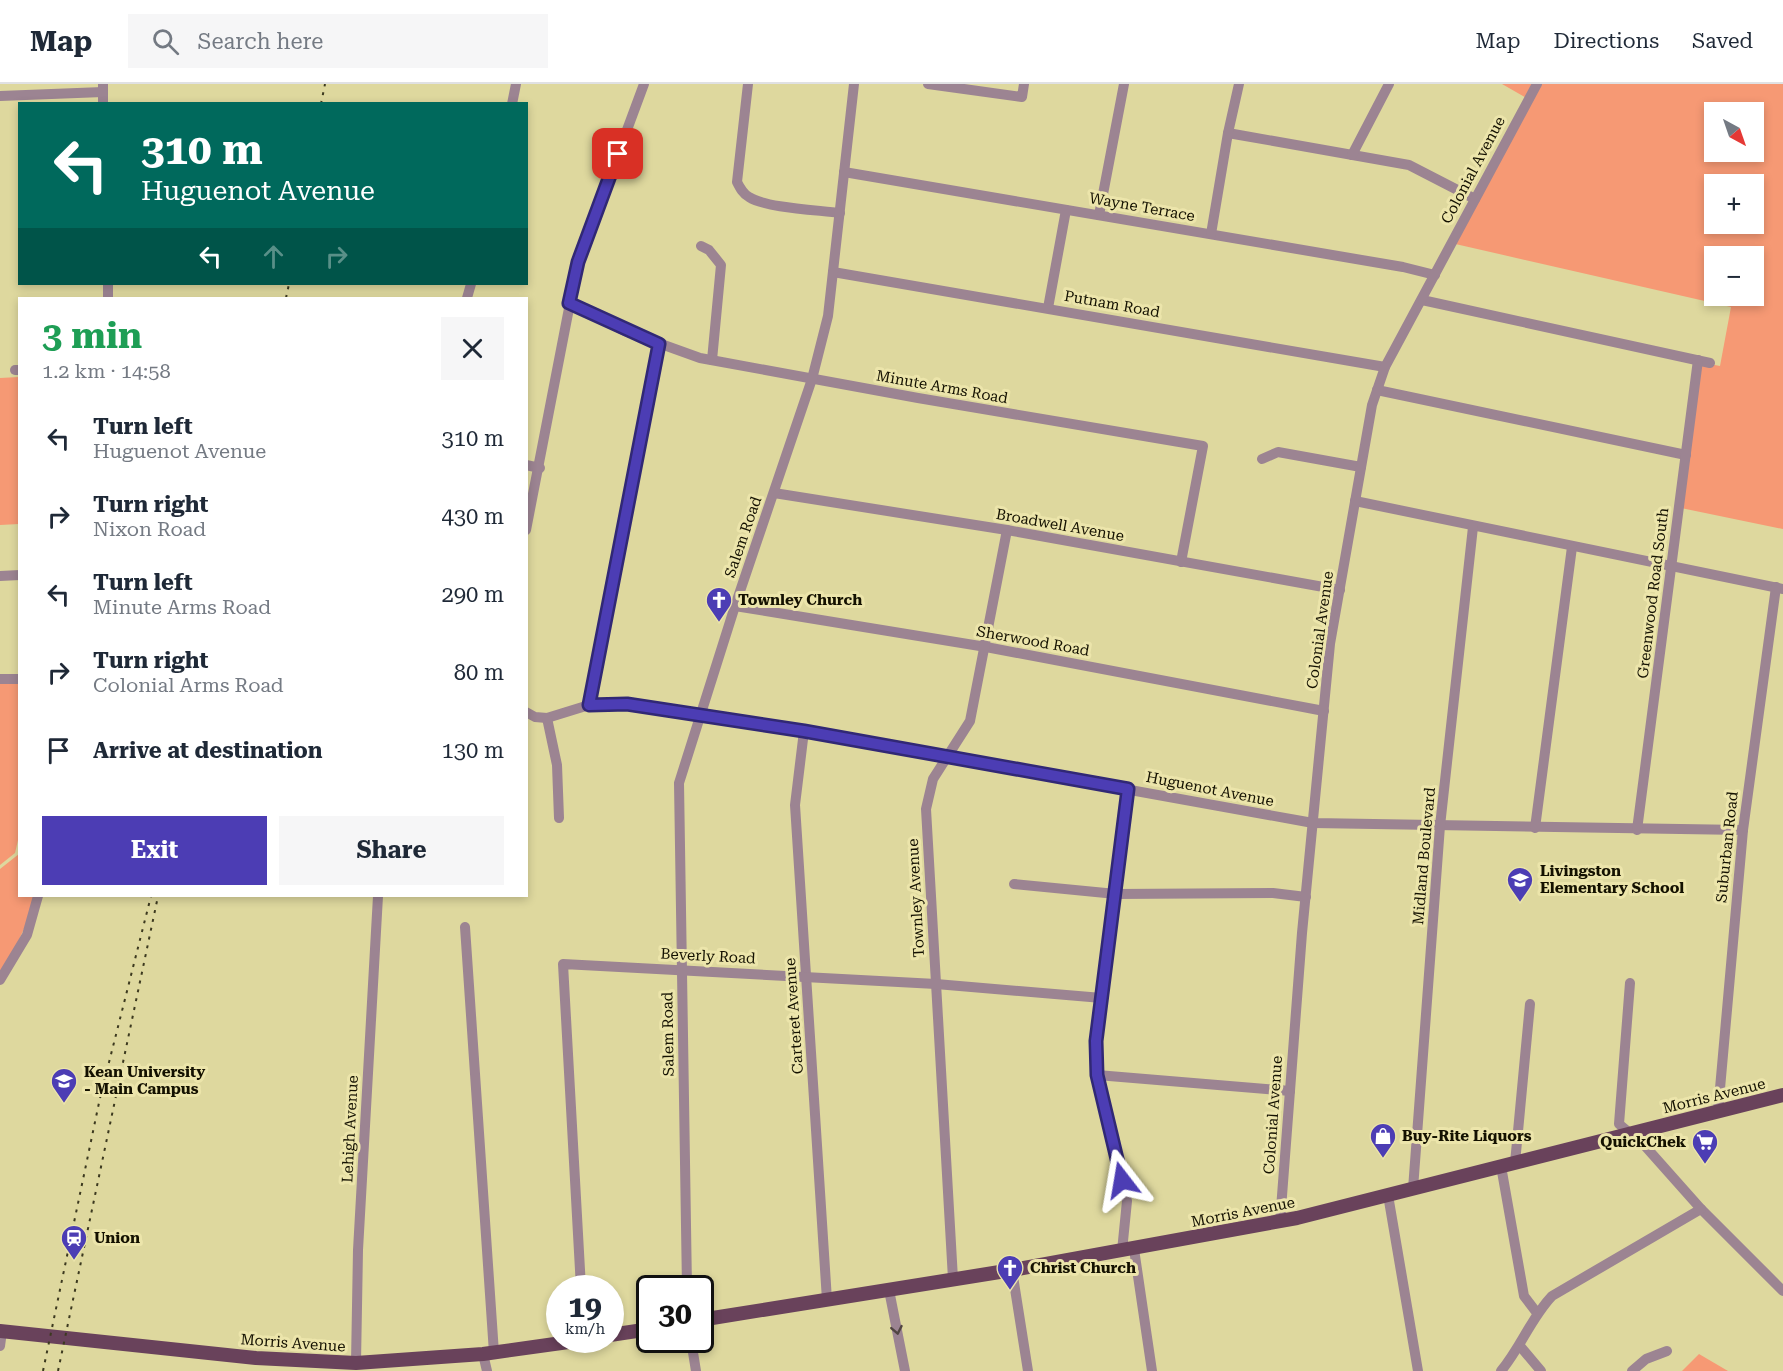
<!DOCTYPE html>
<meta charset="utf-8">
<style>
body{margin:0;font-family:"Roboto Serif",serif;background:#f6f6f7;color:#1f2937;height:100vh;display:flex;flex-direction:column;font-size:22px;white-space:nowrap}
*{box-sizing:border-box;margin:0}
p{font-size:20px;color:#747a83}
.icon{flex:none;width:33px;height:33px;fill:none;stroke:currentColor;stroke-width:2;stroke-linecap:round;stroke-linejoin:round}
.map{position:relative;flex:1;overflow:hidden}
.drawer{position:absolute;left:18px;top:213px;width:510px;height:600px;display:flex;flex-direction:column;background:#fff;border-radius:0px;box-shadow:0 3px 9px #0003}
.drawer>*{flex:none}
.hud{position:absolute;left:18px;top:18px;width:510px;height:183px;border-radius:0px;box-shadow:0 3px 9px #0003;background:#00695c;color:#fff;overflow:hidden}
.needle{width:39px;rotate:140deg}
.controls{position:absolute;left:1704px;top:18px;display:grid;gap:12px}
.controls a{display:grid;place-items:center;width:60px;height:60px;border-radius:0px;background:#fff;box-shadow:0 3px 9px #0003;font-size:30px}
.speed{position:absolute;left:546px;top:1191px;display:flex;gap:12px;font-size:30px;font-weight:700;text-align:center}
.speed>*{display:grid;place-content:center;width:78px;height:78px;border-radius:50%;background:#fff;box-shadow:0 3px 9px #0003;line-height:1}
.speed small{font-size:15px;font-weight:400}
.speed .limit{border:3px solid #111;border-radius:9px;background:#fff;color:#111}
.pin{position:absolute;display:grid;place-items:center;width:51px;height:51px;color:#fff;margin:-26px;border-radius:12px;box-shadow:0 3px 9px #0006}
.me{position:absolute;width:66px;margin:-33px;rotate:346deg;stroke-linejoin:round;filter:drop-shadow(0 0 4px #0008)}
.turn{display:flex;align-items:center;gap:21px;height:126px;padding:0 24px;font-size:27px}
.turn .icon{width:78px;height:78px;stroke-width:2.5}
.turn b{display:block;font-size:42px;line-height:51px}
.lanes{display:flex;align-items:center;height:57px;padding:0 24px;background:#0003;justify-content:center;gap:30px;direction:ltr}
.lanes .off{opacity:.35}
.round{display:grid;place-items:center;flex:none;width:63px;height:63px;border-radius:0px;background:#f6f6f7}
.headline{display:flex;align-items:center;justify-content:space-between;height:102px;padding:0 24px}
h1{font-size:36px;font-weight:700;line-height:45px;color:#1e9e55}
.action{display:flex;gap:12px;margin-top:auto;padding:12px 24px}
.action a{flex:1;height:69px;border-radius:0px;background:#4c3db4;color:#fff;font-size:24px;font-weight:700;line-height:69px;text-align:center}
.action a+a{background:#f6f6f7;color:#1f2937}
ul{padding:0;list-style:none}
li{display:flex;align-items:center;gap:18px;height:78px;padding:0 24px}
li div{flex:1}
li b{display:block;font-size:22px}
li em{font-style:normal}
header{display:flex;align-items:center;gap:36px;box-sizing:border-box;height:84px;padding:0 30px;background:#fff;border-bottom:2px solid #e0e1e3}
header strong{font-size:28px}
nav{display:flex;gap:33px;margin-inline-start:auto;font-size:21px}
.search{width:420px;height:54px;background:#f6f6f7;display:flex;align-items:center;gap:15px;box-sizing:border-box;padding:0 21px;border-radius:0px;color:#747a83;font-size:22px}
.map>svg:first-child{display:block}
.green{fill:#f69974;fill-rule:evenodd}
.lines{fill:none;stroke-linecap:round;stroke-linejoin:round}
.minor{stroke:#9c8492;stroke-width:10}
.major{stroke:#69425b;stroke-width:14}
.rail{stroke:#3c391f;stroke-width:2;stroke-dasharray:3 6;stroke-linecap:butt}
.oneway{stroke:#514542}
.route-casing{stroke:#312875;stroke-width:15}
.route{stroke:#4c3db4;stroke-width:10}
.labels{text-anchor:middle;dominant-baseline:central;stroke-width:6;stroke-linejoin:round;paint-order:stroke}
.street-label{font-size:15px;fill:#141100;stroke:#ece5ab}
.poi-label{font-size:15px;font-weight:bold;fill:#141100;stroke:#ece5ab;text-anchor:start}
</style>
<header>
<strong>Map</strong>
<div class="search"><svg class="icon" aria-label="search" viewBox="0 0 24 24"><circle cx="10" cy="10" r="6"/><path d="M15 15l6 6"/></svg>Search here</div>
<nav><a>Map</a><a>Directions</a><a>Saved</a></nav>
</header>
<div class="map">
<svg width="1783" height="1287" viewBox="0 0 1783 1287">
<rect width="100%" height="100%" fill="#ded89e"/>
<!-- green -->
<g class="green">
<path d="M 1502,0 L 1783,0 L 1783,445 L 1681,424 L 1699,278 L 1720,282 L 1731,223 L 1451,159 L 1528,15 ZM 1714,28 L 1754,28 L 1754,68 L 1714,68 ZM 1714,100 L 1754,100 L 1754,140 L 1714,140 ZM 1714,172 L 1754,172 L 1754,212 L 1714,212 Z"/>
<polygon points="19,293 19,440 0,441 0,294"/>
<polygon points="0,595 20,595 19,752 15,769 0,781"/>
<polygon points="19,770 20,812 39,812 38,815 0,896 0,785"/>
<polygon points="1699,1270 1728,1287 1682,1287"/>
</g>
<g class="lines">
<!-- minor -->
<g class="minor">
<polyline points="103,0 103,20"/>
<path d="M 748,0 L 737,98 C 740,104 743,110 749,113 C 766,124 818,126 840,129"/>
<polyline points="928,0 1022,13 1024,0"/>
<polyline points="0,12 103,8"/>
<polyline points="512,20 516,0"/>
<polyline points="1228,49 1409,81 1475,115"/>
<polyline points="1352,71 1389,0"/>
<polyline points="844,88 1403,183 1435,191"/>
<polyline points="1099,131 1124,0"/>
<polyline points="1211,150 1228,49 1239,0"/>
<polyline points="701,162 709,166 721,181 712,276"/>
<polyline points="833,188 1385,283"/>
<polyline points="108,200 108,214"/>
<polyline points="467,214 471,200"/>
<polyline points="1422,216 1710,279"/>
<polyline points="569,219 625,247 700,274 918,314 1203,362 1181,478"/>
<polyline points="1048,224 1066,126"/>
<polyline points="15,286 20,286"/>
<polyline points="1377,306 1686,371"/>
<polyline points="1262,375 1278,368 1361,383"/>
<polyline points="526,381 540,384"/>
<polyline points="774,409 1007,446 1340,506"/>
<polyline points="1355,417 1783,505"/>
<polyline points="526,446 578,178 644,0"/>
<polyline points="0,492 20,491"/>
<polyline points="735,522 986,563 1324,627"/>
<polyline points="0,595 20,595"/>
<polyline points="589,621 659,260"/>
<polyline points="526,628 535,633 547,634 589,621 627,620 804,647 1313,739 1743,746"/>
<polyline points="547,634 557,681 559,734"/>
<polyline points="804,647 795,721 827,1216"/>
<polyline points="1535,744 1572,463"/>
<polyline points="1637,746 1698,276"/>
<polyline points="1014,800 1116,810 1273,809 1306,813"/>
<polyline points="465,843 494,1269"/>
<polyline points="0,896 27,851 38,812"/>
<polyline points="1630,899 1619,1040 1645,1062 1701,1125 1783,1207"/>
<polyline points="1097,991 1290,1007"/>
<polyline points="1718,1027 1743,746 1776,503"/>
<polyline points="1515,1079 1530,920"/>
<polyline points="1501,1082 1524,1212 1537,1229"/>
<polyline points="1413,1105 1440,742 1473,443"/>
<polyline points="1388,1111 1418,1287"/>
<polyline points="1280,1138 1302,849 1330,560 1372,321 1385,283 1537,0"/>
<polyline points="1134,1165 1152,1287"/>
<polyline points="1122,1167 1127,1117 1097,991 1096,957 1128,705"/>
<polyline points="1012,1186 1028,1287"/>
<polyline points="953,1195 926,725 933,695 970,637 1007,446"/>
<polyline points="581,1204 563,880 936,900 1102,914"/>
<polyline points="687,1204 679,699 735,522 812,295 828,232 854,0"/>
<polyline points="889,1206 905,1287"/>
<polyline points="691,1256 696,1287"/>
<polyline points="0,1262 2,1247"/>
<polyline points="1520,1262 1541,1287"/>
<polyline points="483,1270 487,1287"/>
<polyline points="356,1279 358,1166 378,812"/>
<path d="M 1501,1287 C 1521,1263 1531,1234 1552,1212 L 1701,1125"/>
<polyline points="1632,1287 1646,1275 1667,1267"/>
</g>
<!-- major -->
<g class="major">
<polyline points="700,1236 1012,1186 1297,1134 1783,1011"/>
<polyline points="0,1247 256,1274 356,1279 483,1270 583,1256"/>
<polyline points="610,1251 650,1245"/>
</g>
<!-- rail -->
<g class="rail">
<polyline points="321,20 325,0"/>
<polyline points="286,214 289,200"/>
<polyline points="43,1287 100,1014 151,812"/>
<polyline points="58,1287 157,817"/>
</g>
</g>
<!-- one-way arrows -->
<defs><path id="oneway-chevron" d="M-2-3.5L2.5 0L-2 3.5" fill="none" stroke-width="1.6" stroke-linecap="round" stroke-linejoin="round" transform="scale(1.5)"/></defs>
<use class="oneway" href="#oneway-chevron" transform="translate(897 1246) rotate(79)"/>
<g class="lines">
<!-- route casing -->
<g class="route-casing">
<polyline id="route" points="618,70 578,178 569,219 659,260 589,621 627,620 804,647 1128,705 1096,957 1097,991 1122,1096"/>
</g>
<!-- route -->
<use href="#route" class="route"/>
</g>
<!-- icons -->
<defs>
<g id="church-pin" transform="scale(1.35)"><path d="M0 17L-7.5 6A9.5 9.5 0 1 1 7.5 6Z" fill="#4c3db4" stroke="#ece5ab"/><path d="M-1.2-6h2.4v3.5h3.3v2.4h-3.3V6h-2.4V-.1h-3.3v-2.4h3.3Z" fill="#fff"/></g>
<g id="school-pin" transform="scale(1.35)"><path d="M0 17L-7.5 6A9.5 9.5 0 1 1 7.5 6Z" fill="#4c3db4" stroke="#ece5ab"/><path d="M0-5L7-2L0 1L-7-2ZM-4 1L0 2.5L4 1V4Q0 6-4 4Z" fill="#fff"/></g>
<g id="university-pin" transform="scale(1.35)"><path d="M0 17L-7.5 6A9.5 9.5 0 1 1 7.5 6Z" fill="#4c3db4" stroke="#ece5ab"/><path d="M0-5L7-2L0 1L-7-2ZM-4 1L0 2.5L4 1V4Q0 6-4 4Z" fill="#fff"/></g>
<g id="shop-pin" transform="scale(1.35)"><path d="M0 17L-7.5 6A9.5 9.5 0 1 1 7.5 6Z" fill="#4c3db4" stroke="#ece5ab"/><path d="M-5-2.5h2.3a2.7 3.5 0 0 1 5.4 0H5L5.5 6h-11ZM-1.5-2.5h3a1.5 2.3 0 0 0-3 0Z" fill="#fff"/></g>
<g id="supermarket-pin" transform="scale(1.35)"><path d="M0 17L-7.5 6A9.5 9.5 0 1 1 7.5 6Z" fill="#4c3db4" stroke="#ece5ab"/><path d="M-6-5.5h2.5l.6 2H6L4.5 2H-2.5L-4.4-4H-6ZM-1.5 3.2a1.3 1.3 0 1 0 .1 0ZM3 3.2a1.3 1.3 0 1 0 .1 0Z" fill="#fff"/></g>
<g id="station-pin" transform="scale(1.35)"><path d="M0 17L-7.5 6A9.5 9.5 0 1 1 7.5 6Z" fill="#4c3db4" stroke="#ece5ab"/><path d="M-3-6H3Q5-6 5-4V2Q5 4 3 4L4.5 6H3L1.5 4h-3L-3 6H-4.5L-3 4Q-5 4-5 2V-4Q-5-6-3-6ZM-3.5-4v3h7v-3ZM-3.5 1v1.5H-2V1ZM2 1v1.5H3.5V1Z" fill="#fff"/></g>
</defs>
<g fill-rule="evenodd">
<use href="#church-pin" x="719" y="516"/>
<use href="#school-pin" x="1520" y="796"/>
<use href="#university-pin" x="64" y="997"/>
<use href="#shop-pin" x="1383" y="1052"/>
<use href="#supermarket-pin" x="1705" y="1058"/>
<use href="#station-pin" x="74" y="1154"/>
<use href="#church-pin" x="1010" y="1184"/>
</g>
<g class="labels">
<!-- street labels -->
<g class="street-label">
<text transform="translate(1473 86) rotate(-62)">Colonial Avenue</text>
<text transform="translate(1142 123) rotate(10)">Wayne Terrace</text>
<text transform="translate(1112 220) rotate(10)">Putnam Road</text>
<text transform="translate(942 303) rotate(10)">Minute Arms Road</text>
<text transform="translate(1060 441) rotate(10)">Broadwell Avenue</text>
<text transform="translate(743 453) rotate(-71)">Salem Road</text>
<text transform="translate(1653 509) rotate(-83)">Greenwood Road South</text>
<text transform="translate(1320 546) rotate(-82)">Colonial Avenue</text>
<text transform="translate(1033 557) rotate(10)">Sherwood Road</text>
<text transform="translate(1210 705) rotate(11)">Huguenot Avenue</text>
<text transform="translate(1727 763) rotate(-84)">Suburban Road</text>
<text transform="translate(1424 772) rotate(-85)">Midland Boulevard</text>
<text transform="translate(916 814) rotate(-93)">Townley Avenue</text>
<text transform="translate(708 872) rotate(3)">Beverly Road</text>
<text transform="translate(794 932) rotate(-94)">Carteret Avenue</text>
<text transform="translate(668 950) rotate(-91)">Salem Road</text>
<text transform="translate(1714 1012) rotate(-14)">Morris Avenue</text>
<text transform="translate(1273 1031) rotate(-86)">Colonial Avenue</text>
<text transform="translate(350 1045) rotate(-87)">Lehigh Avenue</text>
<text transform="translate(1243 1128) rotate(-11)">Morris Avenue</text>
<text transform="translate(293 1259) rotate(4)">Morris Avenue</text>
</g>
<!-- poi labels -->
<g class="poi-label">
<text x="738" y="516">Townley Church</text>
<text x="1540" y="787">Livingston<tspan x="1540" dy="17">Elementary School</tspan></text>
<text x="84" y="988">Kean University<tspan x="84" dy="17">- Main Campus</tspan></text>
<text x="1402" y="1052">Buy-Rite Liquors</text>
<text x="1686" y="1058" text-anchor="end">QuickChek</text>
<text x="94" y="1154">Union</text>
<text x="1030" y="1184">Christ Church</text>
</g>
</g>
</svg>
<div class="controls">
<a><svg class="needle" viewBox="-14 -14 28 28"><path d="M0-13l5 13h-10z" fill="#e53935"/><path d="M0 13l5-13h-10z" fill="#747a83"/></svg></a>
<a>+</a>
<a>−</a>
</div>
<div class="speed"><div>19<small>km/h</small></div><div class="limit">30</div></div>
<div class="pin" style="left:618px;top:70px;background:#d93025"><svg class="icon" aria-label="arrive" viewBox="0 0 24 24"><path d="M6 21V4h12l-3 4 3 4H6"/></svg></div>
<svg class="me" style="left:1122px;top:1096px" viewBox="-20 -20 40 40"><path d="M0-17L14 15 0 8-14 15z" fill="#4c3db4" stroke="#fff" stroke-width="4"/></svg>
<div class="hud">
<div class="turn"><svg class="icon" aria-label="left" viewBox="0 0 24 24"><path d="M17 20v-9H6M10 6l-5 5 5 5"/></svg><div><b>310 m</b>Huguenot Avenue</div></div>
<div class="lanes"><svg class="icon" aria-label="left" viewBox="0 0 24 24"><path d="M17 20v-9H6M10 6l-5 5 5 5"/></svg><svg class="icon off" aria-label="ahead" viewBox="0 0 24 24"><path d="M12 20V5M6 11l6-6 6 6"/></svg><svg class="icon off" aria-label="right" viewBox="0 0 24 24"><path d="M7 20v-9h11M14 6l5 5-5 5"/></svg></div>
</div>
<section class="drawer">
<div class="headline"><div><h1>3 min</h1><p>1.2 km · 14:58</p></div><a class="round"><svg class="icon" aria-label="close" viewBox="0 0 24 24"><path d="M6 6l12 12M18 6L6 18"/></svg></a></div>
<ul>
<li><svg class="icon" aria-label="left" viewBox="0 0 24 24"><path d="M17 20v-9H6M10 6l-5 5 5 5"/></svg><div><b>Turn left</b><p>Huguenot Avenue</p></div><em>310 m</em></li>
<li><svg class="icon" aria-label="right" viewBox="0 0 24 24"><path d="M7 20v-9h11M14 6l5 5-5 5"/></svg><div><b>Turn right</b><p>Nixon Road</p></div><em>430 m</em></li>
<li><svg class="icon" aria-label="left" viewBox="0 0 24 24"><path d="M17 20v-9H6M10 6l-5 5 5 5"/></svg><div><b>Turn left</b><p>Minute Arms Road</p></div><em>290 m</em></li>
<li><svg class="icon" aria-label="right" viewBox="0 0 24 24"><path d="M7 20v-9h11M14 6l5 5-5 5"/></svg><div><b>Turn right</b><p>Colonial Arms Road</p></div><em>80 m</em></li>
<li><svg class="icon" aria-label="arrive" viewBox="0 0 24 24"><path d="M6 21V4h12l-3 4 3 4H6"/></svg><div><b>Arrive at destination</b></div><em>130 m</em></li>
</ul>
<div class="action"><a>Exit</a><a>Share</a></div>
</section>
</div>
